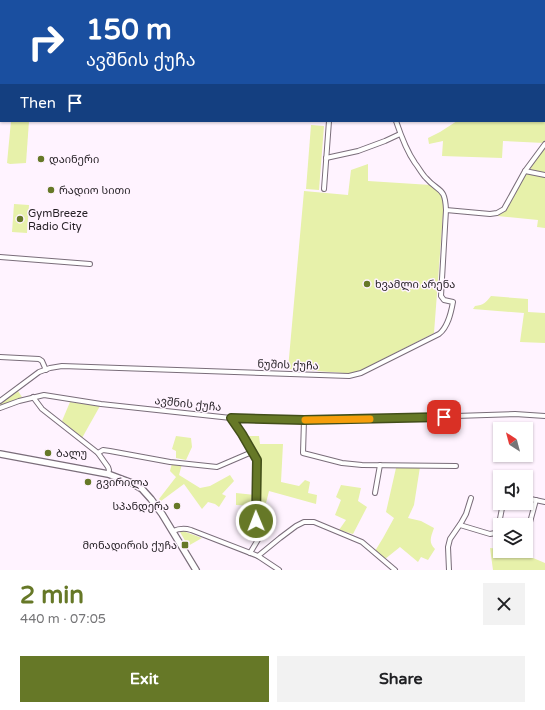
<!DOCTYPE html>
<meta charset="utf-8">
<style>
body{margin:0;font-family:"Varela Round","Noto Sans Georgian",sans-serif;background:#f2f2f2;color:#202124;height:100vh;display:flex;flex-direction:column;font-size:15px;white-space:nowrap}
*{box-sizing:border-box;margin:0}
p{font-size:13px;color:#757577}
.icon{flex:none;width:22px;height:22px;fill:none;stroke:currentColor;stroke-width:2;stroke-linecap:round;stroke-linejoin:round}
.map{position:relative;height:570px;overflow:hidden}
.sheet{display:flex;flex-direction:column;background:#fff;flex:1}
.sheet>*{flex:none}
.guide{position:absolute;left:0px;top:0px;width:545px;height:122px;box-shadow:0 1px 3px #0004;background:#1a4fa0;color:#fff;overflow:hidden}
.needle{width:26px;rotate:324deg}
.buttons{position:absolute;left:493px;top:422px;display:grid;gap:8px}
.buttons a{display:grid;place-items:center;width:40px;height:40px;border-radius:0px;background:#fff;box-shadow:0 1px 3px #0004;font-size:20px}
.pin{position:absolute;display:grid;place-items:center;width:34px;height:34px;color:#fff;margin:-17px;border-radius:8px;box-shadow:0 2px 6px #0006}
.me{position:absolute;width:44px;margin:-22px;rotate:359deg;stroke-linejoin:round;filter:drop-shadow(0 0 3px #0008)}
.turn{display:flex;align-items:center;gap:14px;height:84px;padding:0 20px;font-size:18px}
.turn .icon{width:52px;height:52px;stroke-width:2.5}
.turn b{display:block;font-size:28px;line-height:34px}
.then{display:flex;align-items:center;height:38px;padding:0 20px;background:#0003;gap:8px;font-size:15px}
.round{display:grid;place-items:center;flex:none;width:42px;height:42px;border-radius:0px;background:#f2f2f2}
.summary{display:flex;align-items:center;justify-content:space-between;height:68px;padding:0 20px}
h1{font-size:24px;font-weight:700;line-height:30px;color:#667827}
.action{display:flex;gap:8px;margin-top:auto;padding:8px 20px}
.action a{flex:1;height:46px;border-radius:0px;background:#667827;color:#fff;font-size:16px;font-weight:700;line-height:46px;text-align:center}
.action a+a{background:#f2f2f2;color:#202124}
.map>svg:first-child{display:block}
.green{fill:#e7f1aa}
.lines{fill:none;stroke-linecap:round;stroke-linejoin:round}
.street-casing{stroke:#7a6d7a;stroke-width:6}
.secondary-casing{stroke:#7a6d7a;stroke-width:8}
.street{stroke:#fff;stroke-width:4}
.secondary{stroke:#fff;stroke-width:5.5}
.route-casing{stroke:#424e19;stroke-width:10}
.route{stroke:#667827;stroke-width:7}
.slow{stroke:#f59e0b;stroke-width:7}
.poi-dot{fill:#667827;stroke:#fff3ff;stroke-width:1.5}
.labels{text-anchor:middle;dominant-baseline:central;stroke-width:3;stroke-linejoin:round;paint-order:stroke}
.poi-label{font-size:11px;fill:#241f24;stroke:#fff3ff;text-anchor:start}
.street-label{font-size:11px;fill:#241f24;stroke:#fff3ff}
</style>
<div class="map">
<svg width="545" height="570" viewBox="0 0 545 570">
<rect width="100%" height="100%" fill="#fff3ff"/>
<!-- green -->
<g class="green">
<polygon points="545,103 545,142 544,143 503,141 502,158 442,156 443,141 429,144 428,138 440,132 457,121 513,121 515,122 525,122 527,121 544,121 544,104"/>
<polygon points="11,121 29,121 26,163 10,164 7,163"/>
<polygon points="311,125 324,126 319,190 306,189"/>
<polygon points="545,147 545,173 531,170 530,167"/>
<polygon points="368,164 368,181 431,185 442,195 444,201 434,333 356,373 344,373 288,369 304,191 348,195 351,170"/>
<path d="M 526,173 L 545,177 L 545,228 L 537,227 L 538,220 L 497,216 C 500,212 505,210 509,205 C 515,195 520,184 526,173 Z"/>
<polygon points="14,204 29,205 27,233 12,232"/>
<path d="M 491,296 L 528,299 L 528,312 L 545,313 L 545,343 L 520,342 L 524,313 L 473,309 L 475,306 C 484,305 485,303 491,296 Z"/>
<polygon points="18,391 22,397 0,406 0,404"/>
<polygon points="70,402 100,406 82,438 62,421"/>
<polygon points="176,436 191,438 192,447 186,460 176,458 176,451 172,449"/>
<polygon points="246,436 259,436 260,444 283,444 281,482 299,486 305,480 310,482 308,493 317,495 316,504 269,491 266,503 271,507 267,516 267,528 260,530 258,520 258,460"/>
<polygon points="172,463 182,464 179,475 200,488 210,486 230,475 234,481 222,494 226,496 219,507 215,504 208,502 202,509 184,484 161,501 159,499 176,477 170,471"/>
<path d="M 420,467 L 414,505 L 408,518 L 421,521 L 434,528 C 431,537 428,542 435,549 L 428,560 L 421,557 L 418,562 L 400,547 L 385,559 L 375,551 L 383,538 L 394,518 L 386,512 L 396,468 Z"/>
<polygon points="341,485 361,488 358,501 367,507 353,534 339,530 346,520 335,515 341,500 336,497"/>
<polygon points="236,493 255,495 255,506 236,505"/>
<polygon points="183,531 202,538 188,546 180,532"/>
<polygon points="490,548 500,549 500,551 519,552 545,563 545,570 493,570"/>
</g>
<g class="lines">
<!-- street casing -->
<g class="street-casing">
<g id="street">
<polyline points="69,1 69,0"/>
<polyline points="376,1 378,0"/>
<polyline points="0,22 1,22"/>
<polyline points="544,48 545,47"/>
<polyline points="544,82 545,83"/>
<polyline points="326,158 358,151 385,141 400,134"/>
<polyline points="525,171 545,175"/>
<polyline points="324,189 329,121"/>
<polyline points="446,210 490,214 497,213 504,209 525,171 545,144"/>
<polyline points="0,257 90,264"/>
<polyline points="0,357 39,359 42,361 46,370"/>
<polyline points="33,397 42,409 98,453 108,467 109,470 108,474"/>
<path d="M 0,401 L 39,372 L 50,368 L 62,366 L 349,376 L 361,373 L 439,334 C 448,327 451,313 453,302 L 444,300 L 441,296 L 446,210 C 445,186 439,193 426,178 C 422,174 419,168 415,163 C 406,150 401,136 396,121"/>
<polyline points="0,408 19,401 44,395 101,404 231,418 304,420 362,419 515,414 545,416"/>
<polyline points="231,418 242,434 257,460 257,521 259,538 250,553"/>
<polyline points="304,420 303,453 342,463 362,465 456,466"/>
<polyline points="98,453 103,450 110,451 170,462 217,467 252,452"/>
<polyline points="375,493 380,465"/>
<polyline points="526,498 545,502"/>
<polyline points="460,525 490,534 495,533 498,529 503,503"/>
<path d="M 173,531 C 180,528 185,528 191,530 L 258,556 L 279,570"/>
<polyline points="526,537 536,500"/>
<polyline points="258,556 280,538 296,526 304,522 314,522 362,542 395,570"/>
<polyline points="449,570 448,547 450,539 461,523 466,514 471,498"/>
</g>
</g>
<!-- secondary casing -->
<g class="secondary-casing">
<g id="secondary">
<polyline points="332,1 335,0"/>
<polyline points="0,51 1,51"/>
<polyline points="0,71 1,71"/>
<polyline points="0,87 1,83"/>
<polyline points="0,454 108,474 132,483 142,489 151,499 162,514 196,570"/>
</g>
</g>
<!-- street -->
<use href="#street" class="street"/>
<!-- secondary -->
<use href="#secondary" class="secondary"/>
</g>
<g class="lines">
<!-- route casing -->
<g class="route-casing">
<polyline id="route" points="256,521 257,460 242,434 231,418 304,420 444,417"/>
</g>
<!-- route -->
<use href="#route" class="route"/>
<!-- slow -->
<polyline class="slow" points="305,420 370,419"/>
</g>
<!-- markers -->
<g class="poi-dot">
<circle cx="41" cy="159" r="4"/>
<circle cx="51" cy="190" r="4"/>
<circle cx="20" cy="219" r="4"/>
<circle cx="367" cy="284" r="4"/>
<circle cx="48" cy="453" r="4"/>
<circle cx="88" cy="482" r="4"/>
<circle cx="177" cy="506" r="4"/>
<rect x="181" y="541" width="8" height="8" rx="2"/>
</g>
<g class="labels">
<!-- poi labels -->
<g class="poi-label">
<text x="49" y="159">დაინერი</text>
<text x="59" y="190">რადიო სითი</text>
<text x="28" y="213">GymBreeze<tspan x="28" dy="13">Radio City</tspan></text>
<text x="375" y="284">ხვამლი არენა</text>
<text x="56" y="453">ბალუ</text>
<text x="96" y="482">გვირილა</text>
<text x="169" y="506" text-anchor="end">სპანდერა</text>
<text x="177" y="545" text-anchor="end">მონადირის ქუჩა</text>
</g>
<!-- street labels -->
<g class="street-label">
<text transform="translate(288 365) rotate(2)">ნუშის ქუჩა</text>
<text transform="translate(188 404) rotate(6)">ავშნის ქუჩა</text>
</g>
</g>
</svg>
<div class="buttons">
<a><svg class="needle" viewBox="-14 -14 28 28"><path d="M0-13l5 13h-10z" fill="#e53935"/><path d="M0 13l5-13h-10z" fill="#757577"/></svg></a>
<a><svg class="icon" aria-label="sound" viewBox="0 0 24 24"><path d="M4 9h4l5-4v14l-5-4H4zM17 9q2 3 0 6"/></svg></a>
<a><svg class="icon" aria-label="layers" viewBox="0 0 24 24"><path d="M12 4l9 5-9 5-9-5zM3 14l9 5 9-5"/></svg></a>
</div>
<div class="pin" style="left:444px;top:417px;background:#d93025"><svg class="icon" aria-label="arrive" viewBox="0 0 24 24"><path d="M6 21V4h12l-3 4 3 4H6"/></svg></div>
<svg class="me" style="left:256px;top:521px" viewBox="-20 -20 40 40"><circle r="17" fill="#667827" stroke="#fff" stroke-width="3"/><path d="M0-11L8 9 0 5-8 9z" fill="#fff"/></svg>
<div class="guide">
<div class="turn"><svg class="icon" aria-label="right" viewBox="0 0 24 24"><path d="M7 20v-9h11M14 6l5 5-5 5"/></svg><div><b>150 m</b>ავშნის ქუჩა</div></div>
<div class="then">Then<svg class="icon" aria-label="arrive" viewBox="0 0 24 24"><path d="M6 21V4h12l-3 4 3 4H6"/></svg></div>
</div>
</div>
<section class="sheet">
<div class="summary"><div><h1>2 min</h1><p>440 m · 07:05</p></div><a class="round"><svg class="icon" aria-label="close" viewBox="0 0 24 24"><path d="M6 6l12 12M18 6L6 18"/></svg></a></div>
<div class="action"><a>Exit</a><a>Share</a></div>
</section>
